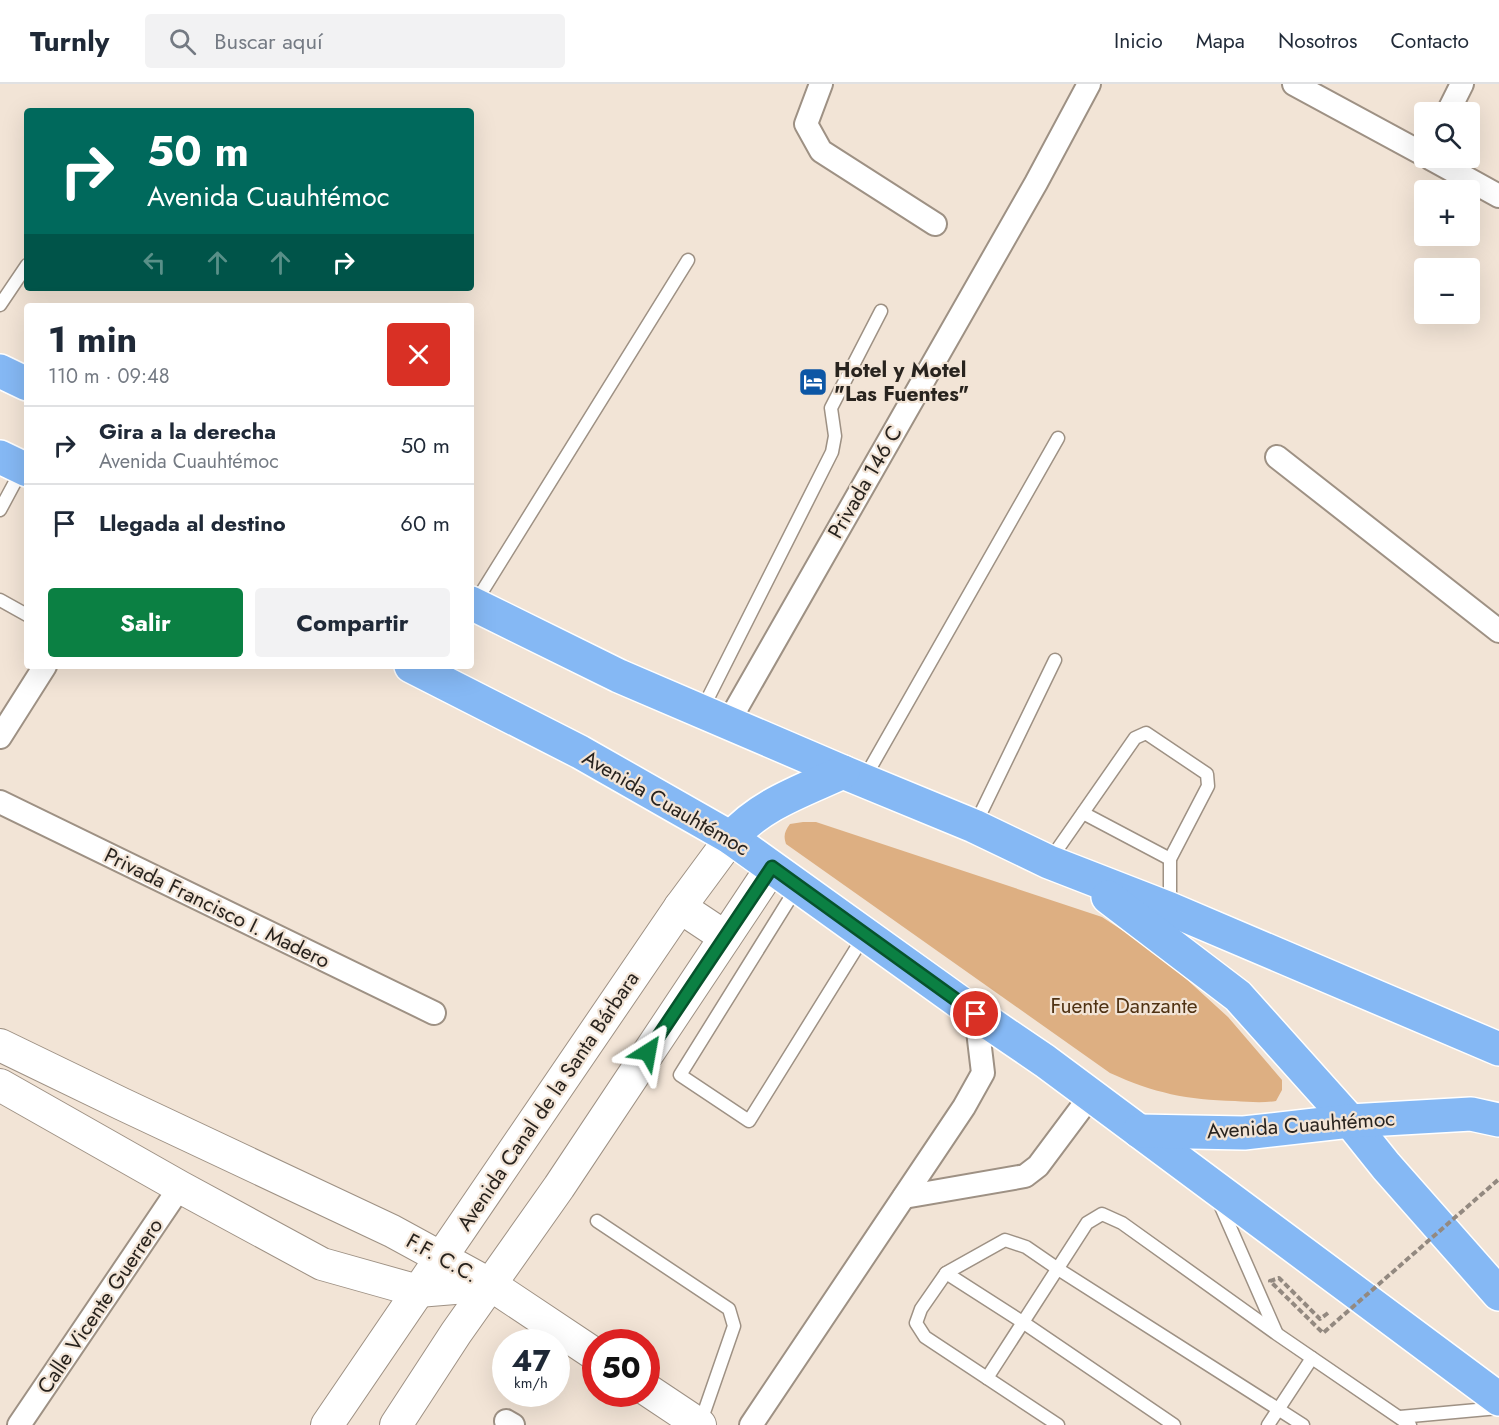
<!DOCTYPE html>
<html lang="es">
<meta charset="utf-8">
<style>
body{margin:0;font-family:Jost,sans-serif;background:#f2f2f3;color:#1f2937;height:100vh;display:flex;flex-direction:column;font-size:22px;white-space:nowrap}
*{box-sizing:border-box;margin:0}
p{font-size:20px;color:#747a83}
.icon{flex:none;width:33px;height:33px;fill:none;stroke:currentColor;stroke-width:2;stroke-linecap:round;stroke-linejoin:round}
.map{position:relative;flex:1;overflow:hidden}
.side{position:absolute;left:24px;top:219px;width:450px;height:366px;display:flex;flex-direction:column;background:#fff;border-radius:6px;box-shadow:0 6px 24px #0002}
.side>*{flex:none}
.hud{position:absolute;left:24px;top:24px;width:450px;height:183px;border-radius:6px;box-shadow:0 6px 24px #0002;background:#00695c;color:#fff;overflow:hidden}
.fabs{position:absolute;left:1414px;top:18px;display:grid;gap:12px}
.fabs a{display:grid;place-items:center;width:66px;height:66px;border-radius:6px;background:#fff;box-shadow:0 6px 24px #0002;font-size:30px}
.speed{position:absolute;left:492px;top:1245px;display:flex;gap:12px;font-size:30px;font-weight:700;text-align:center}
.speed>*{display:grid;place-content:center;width:78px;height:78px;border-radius:50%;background:#fff;box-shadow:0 6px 24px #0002;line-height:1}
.speed small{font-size:15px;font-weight:400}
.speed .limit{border:9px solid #d22;background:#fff;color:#111}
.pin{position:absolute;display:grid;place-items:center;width:51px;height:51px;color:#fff;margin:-26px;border:3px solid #fff;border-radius:50%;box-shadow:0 2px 6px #0007}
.me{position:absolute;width:66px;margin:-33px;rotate:34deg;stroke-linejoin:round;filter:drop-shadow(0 0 4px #0008)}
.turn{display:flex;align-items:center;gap:21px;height:126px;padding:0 24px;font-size:27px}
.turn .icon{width:78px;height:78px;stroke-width:2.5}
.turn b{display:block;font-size:42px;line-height:51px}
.lanes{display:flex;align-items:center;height:57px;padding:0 24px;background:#0003;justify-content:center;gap:30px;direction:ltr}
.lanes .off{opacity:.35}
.round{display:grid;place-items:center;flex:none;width:63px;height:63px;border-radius:6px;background:#f2f2f3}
.summary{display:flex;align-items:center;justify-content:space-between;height:102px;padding:0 24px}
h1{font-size:36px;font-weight:700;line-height:45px}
.button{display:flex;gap:12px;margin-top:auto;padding:12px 24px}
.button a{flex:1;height:69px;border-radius:6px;background:#0b8043;color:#fff;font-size:24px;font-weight:700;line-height:69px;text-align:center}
.button a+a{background:#f2f2f3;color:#1f2937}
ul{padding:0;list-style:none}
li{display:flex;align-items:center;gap:18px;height:78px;padding:0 24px;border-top:2px solid #e0e1e3}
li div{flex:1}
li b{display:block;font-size:22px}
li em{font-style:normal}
header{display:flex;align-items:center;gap:36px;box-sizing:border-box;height:84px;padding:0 30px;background:#fff;border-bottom:2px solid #e0e1e3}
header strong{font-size:28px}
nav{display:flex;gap:33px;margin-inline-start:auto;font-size:21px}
.search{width:420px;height:54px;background:#f2f2f3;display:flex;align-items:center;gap:15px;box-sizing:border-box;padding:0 21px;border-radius:6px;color:#747a83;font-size:22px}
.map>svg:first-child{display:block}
.green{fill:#ddaf82}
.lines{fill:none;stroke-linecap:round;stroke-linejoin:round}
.lane-casing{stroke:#9e9184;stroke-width:15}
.street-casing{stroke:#9e9184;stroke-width:26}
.secondary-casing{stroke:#9e9184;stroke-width:34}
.primary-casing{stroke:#fff;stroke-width:36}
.lane{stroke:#fff;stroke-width:12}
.street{stroke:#fff;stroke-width:22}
.secondary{stroke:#fff;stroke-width:32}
.primary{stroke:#85b8f4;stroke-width:33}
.path-bridge{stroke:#938980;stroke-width:4;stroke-dasharray:6 3;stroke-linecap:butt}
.route-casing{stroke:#07532c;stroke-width:15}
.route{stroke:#0b8043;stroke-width:10}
.labels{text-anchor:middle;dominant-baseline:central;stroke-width:4.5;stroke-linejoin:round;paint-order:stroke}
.poi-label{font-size:21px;font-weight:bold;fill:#28231e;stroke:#f2e4d6;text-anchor:start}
.street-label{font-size:21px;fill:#28231e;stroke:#f2e4d6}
.park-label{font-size:21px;fill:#4f3213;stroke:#f2e4d6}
</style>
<header>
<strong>Turnly</strong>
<div class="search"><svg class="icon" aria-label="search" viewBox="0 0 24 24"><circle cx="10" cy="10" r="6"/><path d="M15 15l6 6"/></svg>Buscar aquí</div>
<nav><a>Inicio</a><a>Mapa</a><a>Nosotros</a><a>Contacto</a></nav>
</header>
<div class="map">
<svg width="1499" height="1341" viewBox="0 0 1499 1341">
<rect width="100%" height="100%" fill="#f2e4d6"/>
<!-- green -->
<path class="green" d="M 803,738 L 816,738 L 1102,833 L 1160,871 L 1228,933 L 1282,996 L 1282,1006 L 1276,1017 C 1263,1019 1249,1018 1235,1017 C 1187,1016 1154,1009 1110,989 L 786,760 C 783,751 785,747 790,740 Z"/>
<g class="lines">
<!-- lane casing -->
<g class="lane-casing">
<g id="lane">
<polyline points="0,221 27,181"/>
<polyline points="0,426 22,385"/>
<polyline points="0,516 27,531"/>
<polyline points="475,519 688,176"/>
<polyline points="702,626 832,368 835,352 831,324 881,227"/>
<polyline points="864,695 1058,354"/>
<polyline points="1083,729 1170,775"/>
<polyline points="975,741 1055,576"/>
<polyline points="1050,776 1135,654 1146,649 1207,690 1208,702 1170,775 1170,824"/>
<polyline points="797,803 680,991 749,1037 864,852"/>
<polyline points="1219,1118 1276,1248"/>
<polyline points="597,1137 729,1225 734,1242 700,1340"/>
<polyline points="946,1189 1024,1239 1174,1341"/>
<polyline points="987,1294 1087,1139 1102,1130 1122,1139 1277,1250 1410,1341"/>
<polyline points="1400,1333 1499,1324"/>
<polyline points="1058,1341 925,1253 916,1239 921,1225 946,1189 1005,1156 1026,1163 1058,1185 1303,1341"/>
<polyline points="1268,1341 1312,1274"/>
</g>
</g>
<!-- street casing -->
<g class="street-casing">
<g id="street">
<polyline points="821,0 806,40 821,67 935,140"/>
<polyline points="1294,0 1425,71"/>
<polyline points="1448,28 1462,0"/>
<polyline points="1430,74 1499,112"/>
<polyline points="1277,373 1499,547"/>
<polyline points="728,639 1036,99 1089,0"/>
<polyline points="0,653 45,582"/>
<polyline points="0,718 434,929"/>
<polyline points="904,1113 1025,1092 1038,1082 1091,1011"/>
<polyline points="506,1337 513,1341"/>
<polyline points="19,1341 180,1103"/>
<polyline points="751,1341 964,1023 983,989 976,930"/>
</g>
</g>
<!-- secondary casing -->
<g class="secondary-casing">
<g id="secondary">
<polyline points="680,823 725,853"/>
<polyline points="0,961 122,1020 392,1147 491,1201 596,1271"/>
<polyline points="0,1001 180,1103 322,1180 418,1207 491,1201"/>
<polyline points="646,1305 700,1341"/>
<polyline points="327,1341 680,823 731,754"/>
<polyline points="396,1341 456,1249 559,1103 772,783"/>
</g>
</g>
<!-- primary casing -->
<g class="primary-casing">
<g id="primary">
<polyline points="0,287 27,300"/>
<polyline points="0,373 27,386"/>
<polyline points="471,519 619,592 843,688 974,742 1049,778 1170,825 1499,965"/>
<polyline points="411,582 580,668 731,754 976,930 1045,977 1499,1315"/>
<path d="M 731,754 C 761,720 802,707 843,688"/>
<polyline points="1108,813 1238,912 1350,1037 1386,1082 1499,1210"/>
<polyline points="1139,1047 1244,1049 1350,1037 1471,1030 1499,1036"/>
</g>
</g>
<!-- lane -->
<use href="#lane" class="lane"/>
<!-- street -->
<use href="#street" class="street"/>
<!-- secondary -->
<use href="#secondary" class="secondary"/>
<!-- primary -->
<use href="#primary" class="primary"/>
<!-- path-bridge -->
<polyline class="path-bridge" points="1328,1229 1320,1235 1279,1194 1270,1197 1323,1249 1499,1095"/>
</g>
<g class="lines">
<!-- route casing -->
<g class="route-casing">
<polyline id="route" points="648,968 772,783 976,930"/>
</g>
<!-- route -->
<use href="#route" class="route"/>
</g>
<!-- icons -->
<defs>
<g id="hotel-square" transform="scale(1.5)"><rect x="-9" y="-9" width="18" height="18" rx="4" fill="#0c56a5" stroke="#f2e4d6"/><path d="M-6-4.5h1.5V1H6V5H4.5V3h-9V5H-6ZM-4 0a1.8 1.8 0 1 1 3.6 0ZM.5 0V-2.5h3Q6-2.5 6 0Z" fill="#fff"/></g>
</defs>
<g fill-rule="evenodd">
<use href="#hotel-square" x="813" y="298"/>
</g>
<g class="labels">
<!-- poi labels -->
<g class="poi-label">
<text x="834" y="286">Hotel y Motel<tspan x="834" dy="24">"Las Fuentes"</tspan></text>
</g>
<!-- street labels -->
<g class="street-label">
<text transform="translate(865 398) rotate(-60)">Privada 146 C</text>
<text transform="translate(666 719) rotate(30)">Avenida Cuauhtémoc</text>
<text transform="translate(217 824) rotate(26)">Privada Francisco I. Madero</text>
<text transform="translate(548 1017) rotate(-56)">Avenida Canal de la Santa Bárbara</text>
<text transform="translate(1301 1041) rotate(-4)">Avenida Cuauhtémoc</text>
<text transform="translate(442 1174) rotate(29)">F.F. C.C.</text>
<text transform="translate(100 1222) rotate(-56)">Calle Vicente Guerrero</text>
</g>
<!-- park labels -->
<g class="park-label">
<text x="1124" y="922">Fuente Danzante</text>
</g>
</g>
</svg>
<div class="fabs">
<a><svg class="icon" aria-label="search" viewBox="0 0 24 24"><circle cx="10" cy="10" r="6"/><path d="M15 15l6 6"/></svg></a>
<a>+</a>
<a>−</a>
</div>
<div class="speed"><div>47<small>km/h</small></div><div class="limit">50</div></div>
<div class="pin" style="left:976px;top:930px;background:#d93025"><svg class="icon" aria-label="arrive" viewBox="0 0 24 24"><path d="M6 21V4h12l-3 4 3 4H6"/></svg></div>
<svg class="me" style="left:648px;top:968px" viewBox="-20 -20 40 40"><path d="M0-17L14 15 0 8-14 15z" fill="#0b8043" stroke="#fff" stroke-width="4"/></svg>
<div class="hud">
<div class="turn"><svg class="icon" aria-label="right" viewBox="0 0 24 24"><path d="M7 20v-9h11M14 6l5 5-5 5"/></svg><div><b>50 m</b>Avenida Cuauhtémoc</div></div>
<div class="lanes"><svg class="icon off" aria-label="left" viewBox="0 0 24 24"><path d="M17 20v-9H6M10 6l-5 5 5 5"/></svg><svg class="icon off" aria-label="ahead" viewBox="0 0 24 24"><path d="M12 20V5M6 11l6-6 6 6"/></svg><svg class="icon off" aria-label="ahead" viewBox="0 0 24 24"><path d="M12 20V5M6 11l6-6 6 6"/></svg><svg class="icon" aria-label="right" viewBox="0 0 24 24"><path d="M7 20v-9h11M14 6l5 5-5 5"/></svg></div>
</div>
<section class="side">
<div class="summary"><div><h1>1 min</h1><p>110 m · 09:48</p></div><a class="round" style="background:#d93025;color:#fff"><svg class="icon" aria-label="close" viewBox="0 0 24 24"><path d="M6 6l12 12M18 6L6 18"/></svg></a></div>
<ul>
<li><svg class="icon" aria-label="right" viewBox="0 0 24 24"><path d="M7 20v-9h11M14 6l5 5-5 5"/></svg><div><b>Gira a la derecha</b><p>Avenida Cuauhtémoc</p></div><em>50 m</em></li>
<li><svg class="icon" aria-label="arrive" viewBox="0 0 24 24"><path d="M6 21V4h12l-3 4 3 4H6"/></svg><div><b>Llegada al destino</b></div><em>60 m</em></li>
</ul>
<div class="button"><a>Salir</a><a>Compartir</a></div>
</section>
</div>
